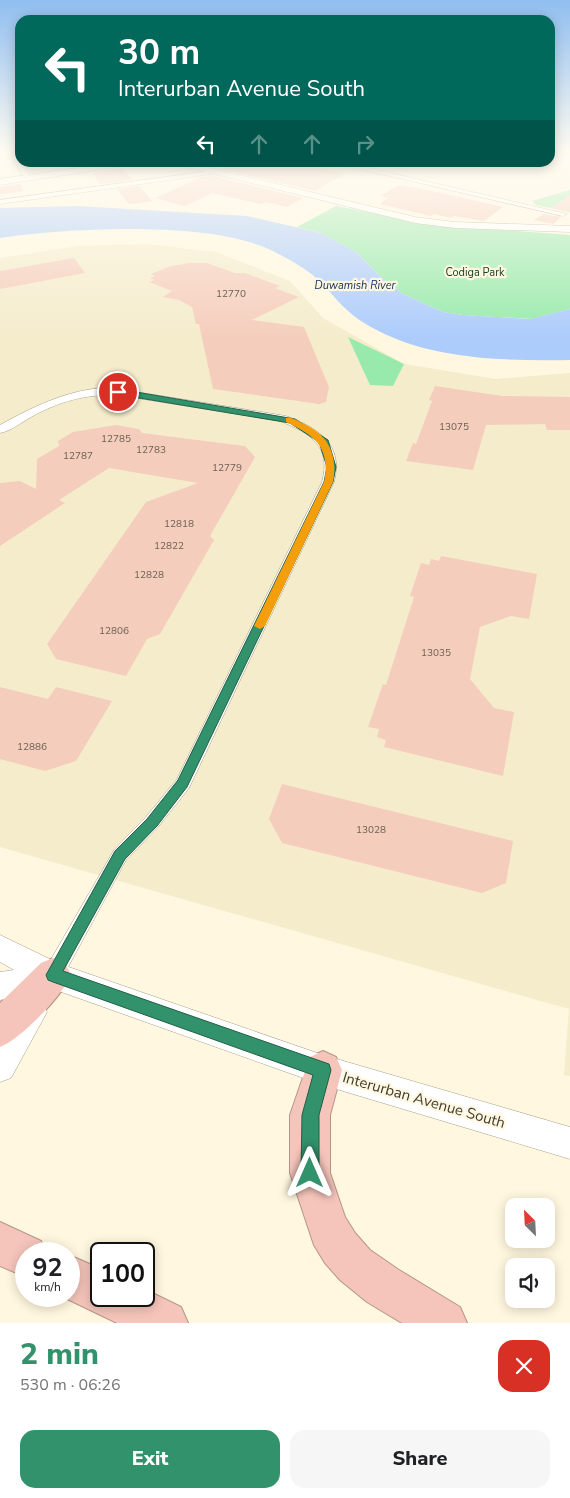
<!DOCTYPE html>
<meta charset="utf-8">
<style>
body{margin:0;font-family:"Nunito Sans",sans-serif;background:#f6f6f6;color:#202124;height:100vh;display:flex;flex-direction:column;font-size:19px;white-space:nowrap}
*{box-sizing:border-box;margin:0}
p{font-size:16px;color:#757577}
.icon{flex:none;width:28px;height:28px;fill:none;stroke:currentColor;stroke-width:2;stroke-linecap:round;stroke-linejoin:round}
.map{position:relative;height:1323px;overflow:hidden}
.side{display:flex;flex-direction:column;background:#fff;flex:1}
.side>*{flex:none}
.hud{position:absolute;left:15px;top:15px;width:540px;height:152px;border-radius:15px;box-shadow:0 2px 12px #0003;background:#00695c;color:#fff;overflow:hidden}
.needle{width:32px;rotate:336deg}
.buttons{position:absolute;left:505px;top:1198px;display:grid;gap:10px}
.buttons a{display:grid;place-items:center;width:50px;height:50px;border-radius:10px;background:#fff;box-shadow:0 2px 12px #0003;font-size:25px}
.speed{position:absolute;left:15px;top:1242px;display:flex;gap:10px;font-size:25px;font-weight:700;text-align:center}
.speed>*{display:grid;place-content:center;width:65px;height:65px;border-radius:50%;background:#fff;box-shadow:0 2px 12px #0003;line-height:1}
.speed small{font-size:12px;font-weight:400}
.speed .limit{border:2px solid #111;border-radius:8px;background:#fff;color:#111}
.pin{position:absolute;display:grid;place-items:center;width:42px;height:42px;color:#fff;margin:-21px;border:2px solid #fff;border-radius:50%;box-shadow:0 1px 5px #0007}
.me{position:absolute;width:55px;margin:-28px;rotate:0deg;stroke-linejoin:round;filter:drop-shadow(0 0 4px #0008)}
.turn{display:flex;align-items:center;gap:18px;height:105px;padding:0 20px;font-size:22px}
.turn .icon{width:65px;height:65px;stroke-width:2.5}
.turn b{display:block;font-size:35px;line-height:42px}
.lanes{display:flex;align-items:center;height:48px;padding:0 20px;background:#0003;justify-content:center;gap:25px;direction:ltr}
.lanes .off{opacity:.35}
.round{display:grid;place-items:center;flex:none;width:52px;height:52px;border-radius:15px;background:#f6f6f6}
.overview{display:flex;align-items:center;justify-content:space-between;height:85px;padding:0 20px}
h1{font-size:30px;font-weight:800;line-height:38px;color:#32926b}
.cta{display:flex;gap:10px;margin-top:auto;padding:10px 20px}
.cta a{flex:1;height:58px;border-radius:15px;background:#32926b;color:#fff;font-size:20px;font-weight:800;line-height:58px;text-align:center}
.cta a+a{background:#f6f6f6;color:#202124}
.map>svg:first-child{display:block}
.built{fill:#f5eccc}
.green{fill:#98eaac}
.water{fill:#acccfc}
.building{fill:#f5cdbc}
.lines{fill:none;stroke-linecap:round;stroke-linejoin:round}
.street-casing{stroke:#a69f88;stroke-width:1}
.secondary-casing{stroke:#a69f88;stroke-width:1}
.highway-casing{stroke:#b5958b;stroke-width:2}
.street{fill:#fff;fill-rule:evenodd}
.secondary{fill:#fff;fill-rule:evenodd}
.highway{fill:#f5c5bb;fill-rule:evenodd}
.route{fill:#32926b;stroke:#205f46}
.slow{fill:#f59e0b}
.labels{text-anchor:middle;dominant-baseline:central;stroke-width:4.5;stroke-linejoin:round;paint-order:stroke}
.number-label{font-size:10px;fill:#6c6155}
.far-park-label{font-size:11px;fill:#173c22;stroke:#fff7df}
.far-water-label{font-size:11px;font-style:italic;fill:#0c2d5d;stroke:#fff7df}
.near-street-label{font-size:15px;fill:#3f3d33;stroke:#fff7df}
</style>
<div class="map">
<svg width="570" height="1323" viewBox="0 0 570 1323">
<rect width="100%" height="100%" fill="#fff7df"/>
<!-- built -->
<polygon class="built" points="148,244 216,252 290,281 323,318 404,364 496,379 570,373 570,1076 564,1075 569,1009 0,847 0,258 79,246"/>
<!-- green -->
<g class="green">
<polygon points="570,190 570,212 536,205 532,201"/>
<polygon points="336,206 436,225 570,235 570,309 532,319 463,315 443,312 403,294 383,279 356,252 321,233 297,227"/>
<polygon points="348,337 404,364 393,386 370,385"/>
</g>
<!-- water -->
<path class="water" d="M 77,206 L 247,216 L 321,233 L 356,252 L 383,279 L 403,294 L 443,312 L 463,315 L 531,319 L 570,309 L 570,360 C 501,361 421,360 361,321 C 340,307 332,292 315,277 C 304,267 286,258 273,251 C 211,220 69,228 0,238 L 0,208 Z"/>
<!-- building -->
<g class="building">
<polygon points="234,162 298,162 344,174 315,191 221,169"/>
<polygon points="122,168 133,180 100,184 92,173"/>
<polygon points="213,176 303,198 287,207 266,202 261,204 212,193 185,206 155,198 201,177"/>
<polygon points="20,184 24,191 0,194 0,187"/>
<polygon points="399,185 419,188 503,207 484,221 454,216 451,218 434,214 431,216 379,204 389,198 380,196"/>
<polygon points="139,186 153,201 129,204 117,189"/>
<polygon points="570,195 570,210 568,212 551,208"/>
<polygon points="544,214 561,217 553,224 534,220"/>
<polygon points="74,258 85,273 0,289 0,271"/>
<polygon points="189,263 207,263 235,273 245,273 280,286 275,288 299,297 252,320 304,327 329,387 326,402 319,404 213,389 199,324 196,324 192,307 179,300 163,297 172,291 149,282 154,280 150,278 155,276 151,274 171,266"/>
<polygon points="435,386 502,396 570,397 570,430 547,430 545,424 486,425 473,470 406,461 413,443 416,444 432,401 429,400"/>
<polygon points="116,425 139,429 142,433 245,446 255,457 210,536 214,540 160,634 147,639 126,676 56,659 47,644 146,502 198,483 109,468 59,500 65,503 0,546 0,483 20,481 36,489 37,459 59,446 58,441 73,432"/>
<polygon points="441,556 537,574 529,619 511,616 480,627 470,679 494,708 514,712 503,776 384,747 386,740 377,737 379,729 368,727 383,684 386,685 414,597 410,596 421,563 429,565 431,559 439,561"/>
<polygon points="0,687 48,699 56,687 112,701 76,761 45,771 0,759"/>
<polygon points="282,784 513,841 506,883 482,893 282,843 269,819"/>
</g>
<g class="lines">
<!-- street casing -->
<g class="street-casing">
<g id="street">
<polygon points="10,153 17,153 32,180 26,180"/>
<polygon points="329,162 343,162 567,214 563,216"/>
<polygon points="210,171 212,174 0,204 0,200"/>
<path d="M 100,388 L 118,389 L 286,416 C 318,428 344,444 334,482 L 189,788 L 158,827 L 126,860 L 60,982 L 53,985 L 46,982 L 43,975 L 46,968 L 114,850 L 146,817 L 177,779 L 322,482 C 332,446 310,433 280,421 L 118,395 C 86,394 60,401 31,417 C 22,422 11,431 0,433 L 0,425 C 33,407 63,392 100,388 Z"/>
</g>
</g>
<!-- secondary casing -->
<g class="secondary-casing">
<g id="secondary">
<polygon points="120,162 150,162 0,185 0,179"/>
<polygon points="165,162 185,162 415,217 455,222 570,226 570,232 455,228 415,223"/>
<polygon points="0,935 60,964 323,1055 570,1127 570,1159 323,1085 53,989 0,1000 0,972 14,970 0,962"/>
<polygon points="32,998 42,1002 47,1012 11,1078 0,1082 0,1038 22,1002"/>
</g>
</g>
<!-- highway casing -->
<g class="highway-casing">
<g id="highway">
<path d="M 53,958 L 65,963 L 71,975 C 62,996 21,1039 0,1047 L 0,1003 L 41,963 Z"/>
<polygon points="323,1051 336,1057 342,1070 330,1115 330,1173 345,1217 355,1233 370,1250 399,1270 460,1307 467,1323 402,1323 367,1302 340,1280 325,1263 314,1245 290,1173 290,1115 310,1057"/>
<polygon points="0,1222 41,1241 47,1254 26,1254 26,1277 0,1266"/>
<polygon points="69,1255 101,1269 101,1296 144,1296 144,1289 181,1307 188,1323 117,1323 61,1296 69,1296"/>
</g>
</g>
<!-- street -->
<use href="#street" class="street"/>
<!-- secondary -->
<use href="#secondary" class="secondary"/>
<!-- highway -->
<use href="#highway" class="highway"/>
</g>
<!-- sky -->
<linearGradient id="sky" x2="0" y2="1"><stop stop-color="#90bef0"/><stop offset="0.45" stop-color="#fffbf1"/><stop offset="1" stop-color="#fffbf1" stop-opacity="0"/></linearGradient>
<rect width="570" height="339" fill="url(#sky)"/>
<!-- route -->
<polygon class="route" points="118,389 295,419 328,440 336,467 333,482 187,787 157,826 125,859 63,971 329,1064 331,1070 319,1115 319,1173 316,1179 310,1182 304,1179 301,1173 302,1115 313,1075 53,982 48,980 46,975 115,851 147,819 178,780 324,482 327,467 319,442 290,423 115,394 114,392"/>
<!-- slow -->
<path class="slow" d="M 286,418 C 292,417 298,421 304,424 C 329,435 338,456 333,482 L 265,626 L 260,629 L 254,626 L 324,482 C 331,448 315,435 286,422 Z"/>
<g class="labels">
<!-- number labels -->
<g class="number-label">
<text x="231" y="294">12770</text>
<text x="454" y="427">13075</text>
<text x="116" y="439">12785</text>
<text x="151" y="450">12783</text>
<text x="78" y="456">12787</text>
<text x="227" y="468">12779</text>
<text x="179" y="524">12818</text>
<text x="169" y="546">12822</text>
<text x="149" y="575">12828</text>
<text x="114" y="631">12806</text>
<text x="436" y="653">13035</text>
<text x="32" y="747">12886</text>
<text x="371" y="830">13028</text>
</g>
<!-- far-park labels -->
<g class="far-park-label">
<text x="475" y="272">Codiga Park</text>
</g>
<!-- far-water labels -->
<g class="far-water-label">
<text x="355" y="285">Duwamish River</text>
</g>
<!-- near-street labels -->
<g class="near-street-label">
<text transform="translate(424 1100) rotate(16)">Interurban Avenue South</text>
</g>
</g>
</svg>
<div class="buttons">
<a><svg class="needle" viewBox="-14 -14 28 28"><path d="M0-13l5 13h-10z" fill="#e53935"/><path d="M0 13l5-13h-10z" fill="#757577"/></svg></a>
<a><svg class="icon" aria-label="sound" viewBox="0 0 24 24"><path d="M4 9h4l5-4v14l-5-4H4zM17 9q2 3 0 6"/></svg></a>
</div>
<div class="speed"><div>92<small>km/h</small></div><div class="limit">100</div></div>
<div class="pin" style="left:118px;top:392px;background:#d93025"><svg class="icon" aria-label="arrive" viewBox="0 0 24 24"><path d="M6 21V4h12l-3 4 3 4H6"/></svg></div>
<svg class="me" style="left:310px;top:1173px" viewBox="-20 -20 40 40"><path d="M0-17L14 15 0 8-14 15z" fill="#32926b" stroke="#fff" stroke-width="4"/></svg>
<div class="hud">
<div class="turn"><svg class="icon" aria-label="left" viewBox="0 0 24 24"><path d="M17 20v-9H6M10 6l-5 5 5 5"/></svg><div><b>30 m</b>Interurban Avenue South</div></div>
<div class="lanes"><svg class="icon" aria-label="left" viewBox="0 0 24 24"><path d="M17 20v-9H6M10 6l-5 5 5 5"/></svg><svg class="icon off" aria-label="ahead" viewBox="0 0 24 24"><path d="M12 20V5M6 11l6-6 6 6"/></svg><svg class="icon off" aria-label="ahead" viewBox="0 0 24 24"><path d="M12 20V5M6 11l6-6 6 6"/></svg><svg class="icon off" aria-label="right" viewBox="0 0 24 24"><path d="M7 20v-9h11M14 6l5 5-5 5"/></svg></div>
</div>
</div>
<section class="side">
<div class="overview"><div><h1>2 min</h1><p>530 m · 06:26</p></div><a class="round" style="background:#d93025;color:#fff"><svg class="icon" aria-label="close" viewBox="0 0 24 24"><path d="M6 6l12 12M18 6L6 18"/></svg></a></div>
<div class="cta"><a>Exit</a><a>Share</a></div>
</section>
